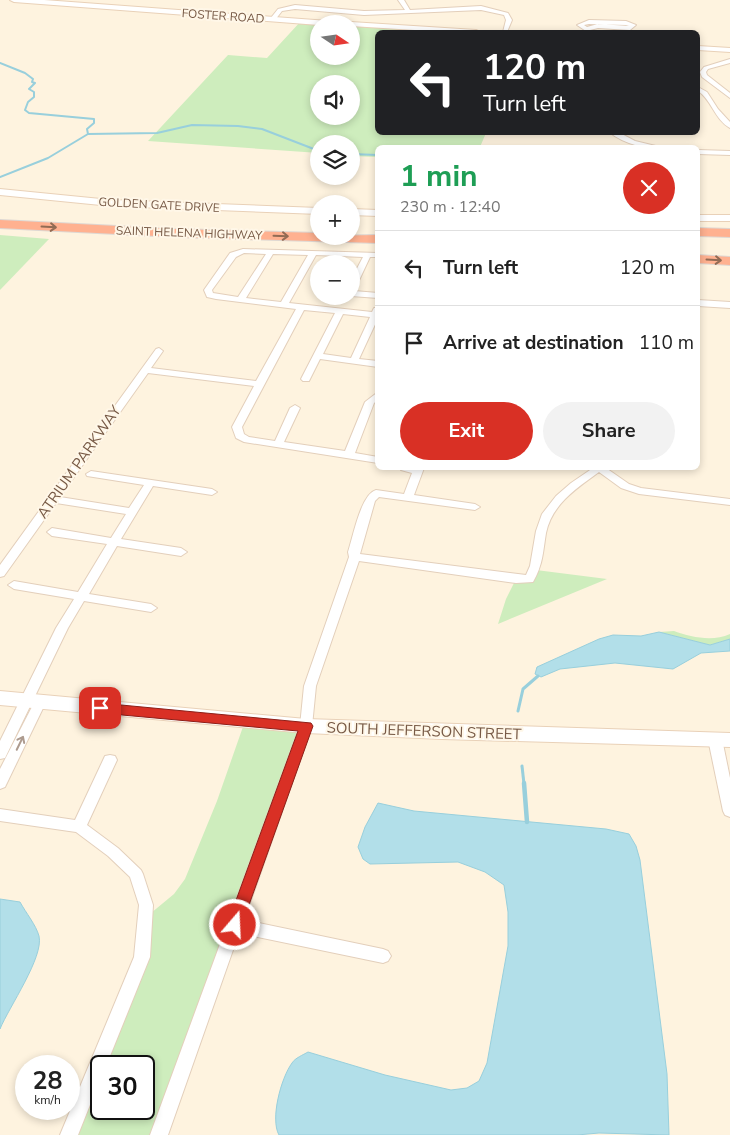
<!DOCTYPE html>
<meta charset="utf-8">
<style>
body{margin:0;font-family:"Nunito Sans",sans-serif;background:#f2f2f2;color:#222;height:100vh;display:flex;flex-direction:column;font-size:19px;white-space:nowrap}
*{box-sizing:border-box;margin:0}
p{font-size:16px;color:#767676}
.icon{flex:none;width:28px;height:28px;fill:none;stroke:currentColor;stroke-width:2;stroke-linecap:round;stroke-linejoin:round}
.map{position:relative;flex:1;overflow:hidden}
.panel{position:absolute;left:375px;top:145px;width:325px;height:325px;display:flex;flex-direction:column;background:#fff;border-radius:8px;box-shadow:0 2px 8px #0003}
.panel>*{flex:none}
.hud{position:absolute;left:375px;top:30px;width:325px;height:105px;border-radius:8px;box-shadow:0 2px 8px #0003;background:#202124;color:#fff;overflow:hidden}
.needle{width:32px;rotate:103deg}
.controls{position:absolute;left:310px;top:15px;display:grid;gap:10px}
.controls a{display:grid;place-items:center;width:50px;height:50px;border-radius:50%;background:#fff;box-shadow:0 2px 8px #0003;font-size:25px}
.speed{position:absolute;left:15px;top:1055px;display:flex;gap:10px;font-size:25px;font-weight:700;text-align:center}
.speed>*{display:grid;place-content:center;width:65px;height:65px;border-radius:50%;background:#fff;box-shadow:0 2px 8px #0003;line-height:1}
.speed small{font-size:12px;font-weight:400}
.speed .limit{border:2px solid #111;border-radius:8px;background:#fff;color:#111}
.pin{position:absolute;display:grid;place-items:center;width:42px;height:42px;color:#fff;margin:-21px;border-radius:10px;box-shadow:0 2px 8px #0006}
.me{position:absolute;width:55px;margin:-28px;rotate:19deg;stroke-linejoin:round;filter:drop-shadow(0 0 4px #0008)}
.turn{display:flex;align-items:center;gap:18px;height:105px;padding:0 25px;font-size:22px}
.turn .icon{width:65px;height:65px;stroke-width:2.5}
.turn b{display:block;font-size:35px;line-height:42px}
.round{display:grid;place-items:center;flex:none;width:52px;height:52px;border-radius:26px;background:#f2f2f2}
.head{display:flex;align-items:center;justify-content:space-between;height:85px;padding:0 25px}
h1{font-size:30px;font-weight:700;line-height:38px;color:#1e9e55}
.cta{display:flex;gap:10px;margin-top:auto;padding:10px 25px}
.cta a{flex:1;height:58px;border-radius:30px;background:#d93025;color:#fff;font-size:20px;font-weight:700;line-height:58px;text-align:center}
.cta a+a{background:#f2f2f2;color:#222}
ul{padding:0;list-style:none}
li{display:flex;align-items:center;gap:15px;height:75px;padding:0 25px;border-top:1px solid #e0e0e0}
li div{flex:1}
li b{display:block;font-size:19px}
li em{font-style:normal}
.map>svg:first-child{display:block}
.green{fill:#ceedbd;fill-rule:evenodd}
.water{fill:#b2dfe9;stroke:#98cfdc}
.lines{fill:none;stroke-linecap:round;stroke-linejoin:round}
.stream-far2{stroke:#98cfdc;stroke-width:2}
.stream-far1{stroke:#98cfdc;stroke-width:3}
.stream{stroke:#98cfdc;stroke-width:4.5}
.street-casing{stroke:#e3cfbb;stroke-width:2}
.secondary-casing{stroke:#e9d1b8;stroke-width:2}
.highway-casing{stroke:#ded7d2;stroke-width:2}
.street{fill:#fff;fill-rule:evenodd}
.secondary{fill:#fff;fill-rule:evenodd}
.highway{fill:#ffb190;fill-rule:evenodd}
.oneway{stroke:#926b54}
.oneway2{stroke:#ad9b8f}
.route{fill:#d93025;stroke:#8d1f18}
.labels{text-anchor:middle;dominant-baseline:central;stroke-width:4;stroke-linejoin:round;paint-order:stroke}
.far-street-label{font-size:12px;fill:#775945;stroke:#fff7e8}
.street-label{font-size:15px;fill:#775945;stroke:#fff7e8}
</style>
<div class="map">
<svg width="730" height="1135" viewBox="0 0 730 1135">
<rect width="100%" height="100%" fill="#fef3df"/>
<!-- green -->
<g class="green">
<path d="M 301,21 L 319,24 L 319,56 L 351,56 L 351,24 L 476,32 L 378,32 L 378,132 L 486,133 L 480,147 L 378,148 L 377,157 L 351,156 L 351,144 L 319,144 L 319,153 L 148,141 L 228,55 L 267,58 ZM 319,84 L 351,84 L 351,116 L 319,116 Z"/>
<polygon points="0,235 49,239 0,290"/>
<polygon points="536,570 607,579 498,624 506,599 516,579 529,579"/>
<path d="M 674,631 C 691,637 712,642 730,634 L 730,639 L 710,645 L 659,632 Z"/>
<path d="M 245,721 L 306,726 L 159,1135 L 69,1135 L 142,957 L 145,918 L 174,894 L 185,879 L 217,801 ZM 101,1066 L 144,1066 L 144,1109 L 101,1109 Z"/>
</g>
<!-- water -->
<g class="water">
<polygon points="659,632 710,645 730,639 730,651 701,653 673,669 615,663 560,669 541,677 535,674 537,667 599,639 613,635 641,636"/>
<path d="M 378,803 L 414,811 L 606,829 L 629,834 L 636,846 L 640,860 L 667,1074 L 669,1135 L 599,1133 L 577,1135 L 279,1135 C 270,1119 281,1078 292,1063 C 295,1058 303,1055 308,1052 L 385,1075 L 451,1090 L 467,1088 L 479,1081 L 487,1063 L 508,946 L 508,912 L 504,885 L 485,872 L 458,862 L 370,864 L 363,859 L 358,847 L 365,827 Z"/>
<path d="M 0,899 L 20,902 C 26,913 36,925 39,936 C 44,957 9,1007 0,1029 Z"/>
</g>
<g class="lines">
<!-- stream-far2 -->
<g class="stream-far2">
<polyline points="0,63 25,73 33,79 32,82 35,83 29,89 34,92 34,97 28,102 25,110 29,113 94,119 94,123 87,129 88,134 157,133 192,125 238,126 262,129 319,151"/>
<polyline points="351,154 378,155"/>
<polyline points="0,177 48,158 88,134"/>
</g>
<!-- stream-far1 -->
<g class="stream-far1">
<polyline points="518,711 523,689 538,676"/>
<polyline points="522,766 524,784"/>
</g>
<!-- stream -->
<polyline class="stream" points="524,783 527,822"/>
<!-- street casing -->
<g class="street-casing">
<g id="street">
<polygon points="398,0 404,0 410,10 481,6 508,13 512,20 507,32 503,32 506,20 504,15 481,10 364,15 295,9 282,11 275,20 270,19 278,9 295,5 364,11 405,10"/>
<path d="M 589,20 L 626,21 L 636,25 L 630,30 L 598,28 L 586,31 L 577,25 ZM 589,24 L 626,25 L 629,26 L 598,24 L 587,27 L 584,25 Z"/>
<polygon points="730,59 730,63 708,69 706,72 707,75 730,93 730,98 702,77 700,72 704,67"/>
<path d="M 698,87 L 707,92 L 718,109 L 730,122 L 730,128 C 715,120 711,99 698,91 Z"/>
<path d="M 609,132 L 618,132 L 635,141 L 664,148 C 643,148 626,145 609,132 Z"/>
<polygon points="698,150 730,151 730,155 698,154"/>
<path d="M 243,249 L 378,253 L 378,257 L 370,257 L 354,291 L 378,293 L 378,298 L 351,296 L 351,280 L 363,257 L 316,255 L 289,303 L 372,312 L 374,308 L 378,308 L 378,318 L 359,359 L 378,361 L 378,367 L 320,359 L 309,381 L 303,381 L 301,379 L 335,313 L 304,310 L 242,427 L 244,434 L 249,437 L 275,441 L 290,408 L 295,405 L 300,408 L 284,442 L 345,451 L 365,402 L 378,392 L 378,400 L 374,403 L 355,453 L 378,457 L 378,463 L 244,442 L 236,438 L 232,427 L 254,386 L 148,373 L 60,497 L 129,508 L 144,485 L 87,476 L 86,474 L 91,471 L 212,489 L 217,492 L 212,495 L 153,486 L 121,539 L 181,548 L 187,552 L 181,556 L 117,546 L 89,594 L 151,604 L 157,608 L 151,612 L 84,601 L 68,628 L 5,758 L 0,759 L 0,741 L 56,628 L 74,599 L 14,589 L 8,585 L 14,581 L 78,592 L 107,544 L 52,536 L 47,532 L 52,528 L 111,538 L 126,514 L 56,503 L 4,576 L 0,577 L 0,565 L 156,349 L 159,348 L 163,351 L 151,368 L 256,381 L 296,309 L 216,299 L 207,297 L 204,290 L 230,253 ZM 244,253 L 266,254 L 238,297 L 213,293 L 212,290 L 236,257 ZM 273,254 L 308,255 L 281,302 L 246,298 ZM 343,314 L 370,317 L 351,358 L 323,354 Z"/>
<polygon points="698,300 730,302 730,308 698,306"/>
<path d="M 400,468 L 424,468 L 414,495 L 475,504 L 480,507 L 475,510 L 379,497 L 375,501 L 360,554 L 526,575 L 530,566 L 536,531 L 542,514 L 556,496 L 571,483 L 593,468 L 606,468 L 629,484 L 641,488 L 730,499 L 730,505 L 639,494 L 621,488 L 599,472 C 577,488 552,504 546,533 C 543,551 543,565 533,582 L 516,583 L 359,561 L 316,686 L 312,726 L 244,920 L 383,949 L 388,951 L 391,956 L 388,961 L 383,963 L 239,933 L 168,1135 L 150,1135 L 300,726 L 304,686 L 349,557 L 348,552 C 353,537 361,494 376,490 L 404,494 L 412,473 L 401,470 Z"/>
<polygon points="40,697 44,699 46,702 5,787 0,789 0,769 36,699"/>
<polygon points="715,734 720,735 722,739 730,778 730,817 725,815 723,811 708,739 710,735"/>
<polygon points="110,755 115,756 117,760 87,825 118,848 141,870 143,874 153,905 150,957 106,1066 101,1066 101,1077 78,1135 60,1135 134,957 139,905 130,877 108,856 76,832 0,821 0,809 75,820 105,756"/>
</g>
</g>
<!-- secondary casing -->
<g class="secondary-casing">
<g id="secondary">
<polygon points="10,0 44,0 342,22 346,24 319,25 14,2"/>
<polygon points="351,22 476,30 480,32 447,32 351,26 351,24 347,24"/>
<polygon points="698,46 730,48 730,52 698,50"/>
<polygon points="0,189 111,200 319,208 319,214 111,206 0,195"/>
<polygon points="351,209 378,210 378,216 351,215"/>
<rect x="698" y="215" width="32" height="6"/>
<polygon points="0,691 306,719 730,733 730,747 442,739 306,733 0,705"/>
</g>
</g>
<!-- highway casing -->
<g class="highway-casing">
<g id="highway">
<polygon points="0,220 175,229 319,233 319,236 378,235 378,243 175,237 0,228"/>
<polygon points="698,228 730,229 730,237 698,236"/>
<polygon points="698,255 730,257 730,265 698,263"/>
</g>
</g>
<!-- street -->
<use href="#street" class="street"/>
<!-- secondary -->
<use href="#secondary" class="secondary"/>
<!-- highway -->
<use href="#highway" class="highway"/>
</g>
<!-- one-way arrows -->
<defs><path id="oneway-shaft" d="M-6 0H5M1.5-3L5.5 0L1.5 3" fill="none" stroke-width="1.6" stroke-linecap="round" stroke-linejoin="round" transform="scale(1.25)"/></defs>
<g class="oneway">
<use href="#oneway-shaft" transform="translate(49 227) rotate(3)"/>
<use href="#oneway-shaft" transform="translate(281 236) rotate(2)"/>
<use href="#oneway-shaft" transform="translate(714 260) rotate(3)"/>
</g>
<use class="oneway2" href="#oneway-shaft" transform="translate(20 743) rotate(-64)"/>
<!-- route -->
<polygon class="route" points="100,703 311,723 313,726 240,930 235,932 230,930 227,925 298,731 100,713 96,711 94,708 96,705"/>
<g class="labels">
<!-- far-street labels -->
<g class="far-street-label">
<text transform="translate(223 16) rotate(4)">FOSTER ROAD</text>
<text transform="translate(159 205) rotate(3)">GOLDEN GATE DRIVE</text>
<text transform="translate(189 233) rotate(2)">SAINT HELENA HIGHWAY</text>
</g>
<!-- street labels -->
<g class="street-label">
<text transform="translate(79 462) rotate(-55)">ATRIUM PARKWAY</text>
<text transform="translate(424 731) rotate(2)">SOUTH JEFFERSON STREET</text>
</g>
</g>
</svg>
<div class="controls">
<a><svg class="needle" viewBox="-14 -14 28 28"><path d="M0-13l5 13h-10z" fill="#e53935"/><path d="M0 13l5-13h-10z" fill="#767676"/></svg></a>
<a><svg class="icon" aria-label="sound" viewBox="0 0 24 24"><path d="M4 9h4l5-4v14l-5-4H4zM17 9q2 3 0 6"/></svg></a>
<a><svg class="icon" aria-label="layers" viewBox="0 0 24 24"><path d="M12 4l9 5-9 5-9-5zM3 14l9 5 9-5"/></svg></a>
<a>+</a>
<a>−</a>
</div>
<div class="speed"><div>28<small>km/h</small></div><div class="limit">30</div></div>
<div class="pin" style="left:100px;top:708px;background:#d93025"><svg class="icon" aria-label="arrive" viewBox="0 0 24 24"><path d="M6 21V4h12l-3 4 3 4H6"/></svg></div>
<svg class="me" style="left:235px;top:925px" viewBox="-20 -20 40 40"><circle r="17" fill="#d93025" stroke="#fff" stroke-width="3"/><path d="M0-11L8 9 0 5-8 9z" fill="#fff"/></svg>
<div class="hud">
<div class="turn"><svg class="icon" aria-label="left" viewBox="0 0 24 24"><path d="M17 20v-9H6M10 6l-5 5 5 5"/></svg><div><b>120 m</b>Turn left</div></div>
</div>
<section class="panel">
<div class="head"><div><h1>1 min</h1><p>230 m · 12:40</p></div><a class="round" style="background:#d93025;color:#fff"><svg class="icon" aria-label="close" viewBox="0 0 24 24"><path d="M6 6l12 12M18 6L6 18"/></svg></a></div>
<ul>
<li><svg class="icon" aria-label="left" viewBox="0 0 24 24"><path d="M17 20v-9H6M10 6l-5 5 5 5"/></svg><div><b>Turn left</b></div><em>120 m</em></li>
<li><svg class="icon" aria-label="arrive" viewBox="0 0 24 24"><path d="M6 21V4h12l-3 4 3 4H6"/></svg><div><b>Arrive at destination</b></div><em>110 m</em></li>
</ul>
<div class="cta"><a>Exit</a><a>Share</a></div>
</section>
</div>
